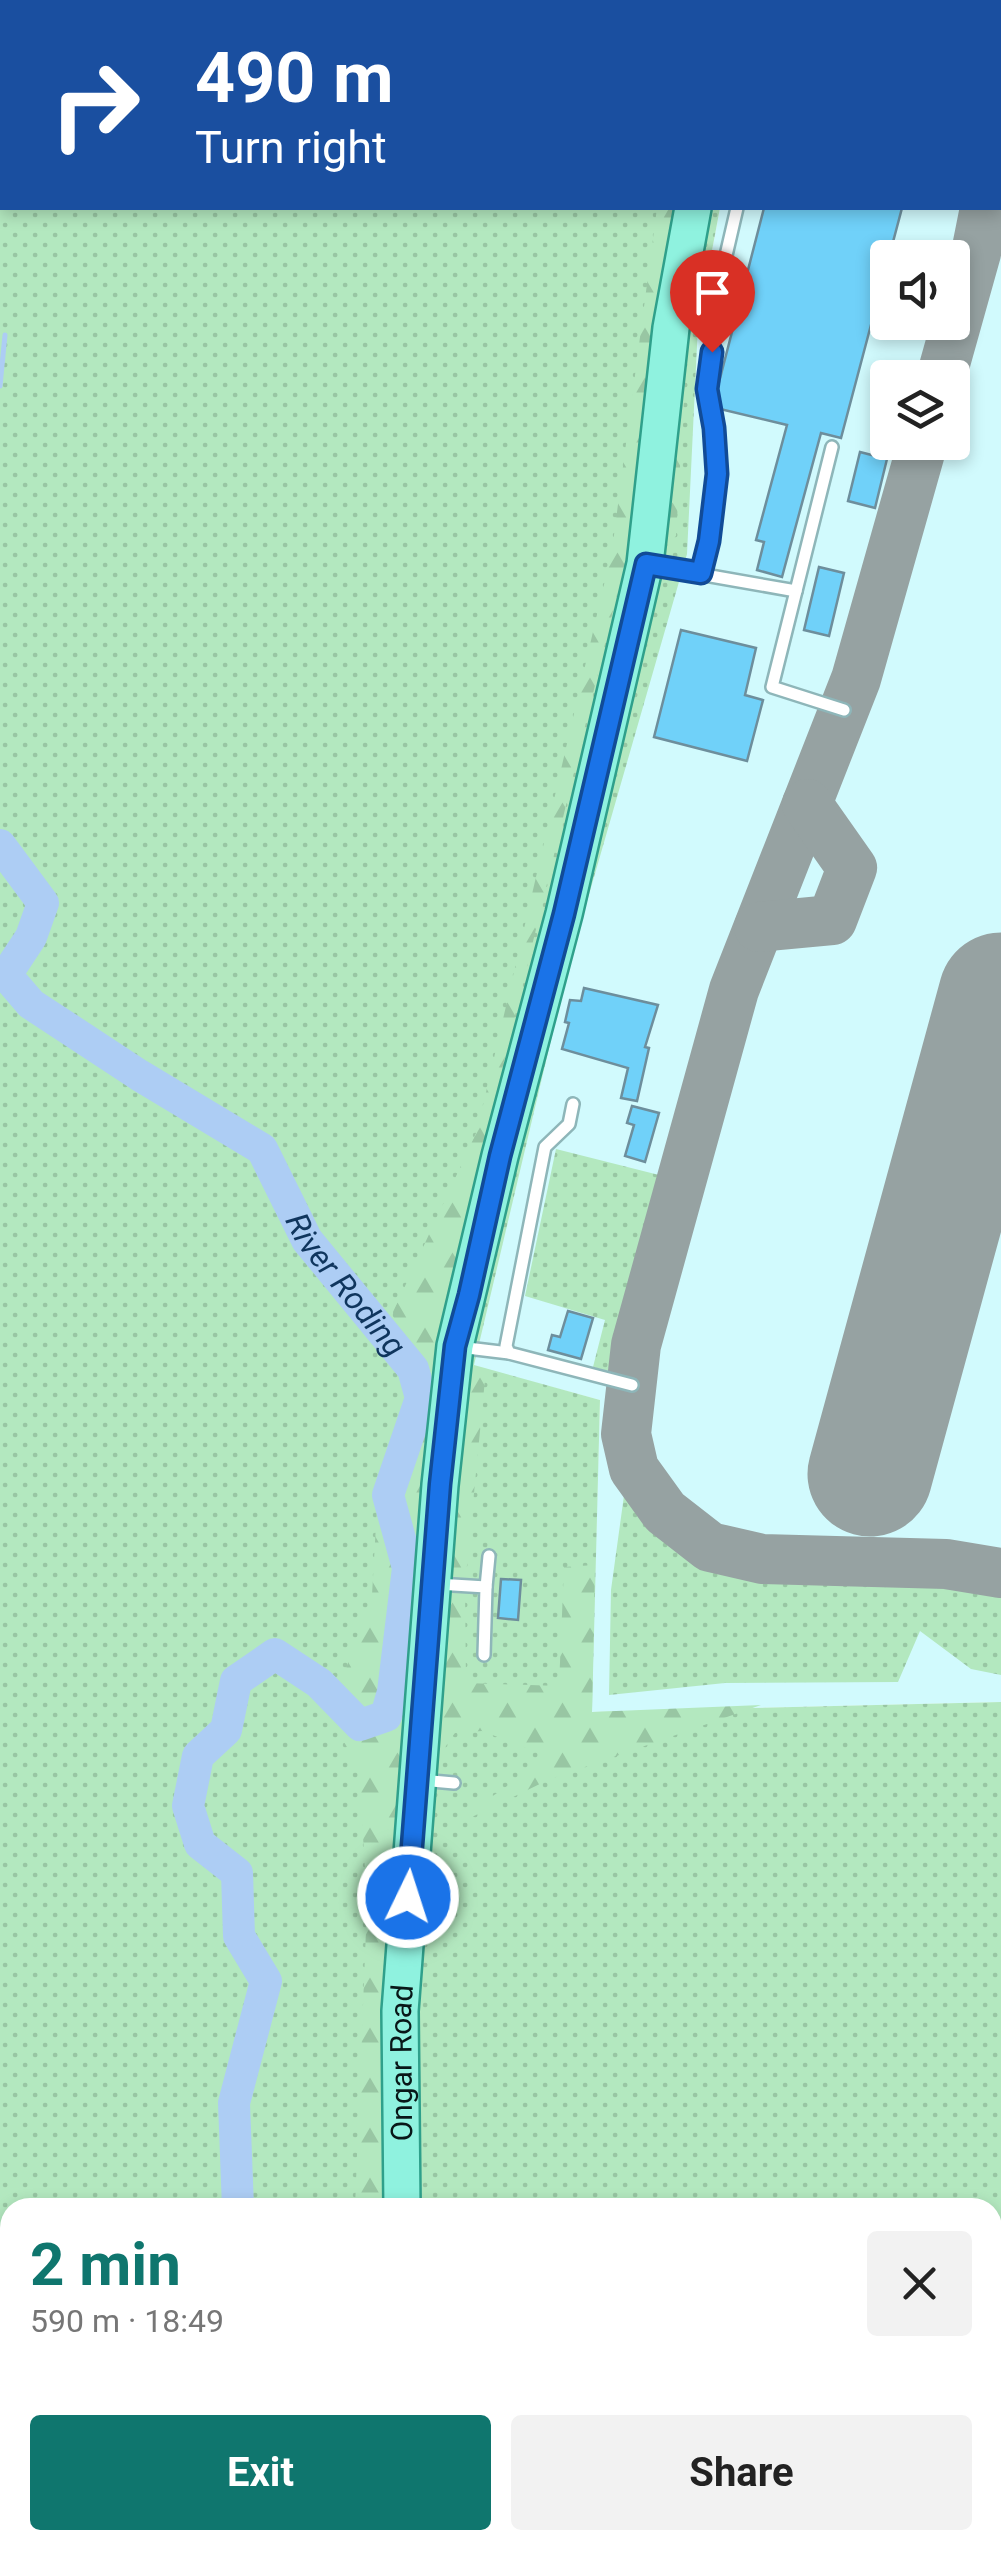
<!DOCTYPE html>
<meta charset="utf-8">
<style>
body{margin:0;font-family:Roboto,sans-serif;background:#f2f2f2;color:#222;height:100vh;display:flex;flex-direction:column;font-size:38px;white-space:nowrap}
*{box-sizing:border-box;margin:0}
p{font-size:32px;color:#767676}
.icon{flex:none;width:55px;height:55px;fill:none;stroke:currentColor;stroke-width:2;stroke-linecap:round;stroke-linejoin:round}
.map{position:relative;flex:1;overflow:hidden}
.drawer{position:absolute;left:0px;top:2198px;width:1002px;height:352px;display:flex;flex-direction:column;background:#fff;border-radius:30px 30px 0 0;box-shadow:0 5px 15px #0003}
.drawer>*{flex:none}
.hud{position:absolute;left:0px;top:0px;width:1002px;height:210px;box-shadow:0 5px 15px #0003;background:#1a4fa0;color:#fff;overflow:hidden}
.buttons{position:absolute;left:870px;top:240px;display:grid;gap:20px}
.buttons a{display:grid;place-items:center;width:100px;height:100px;border-radius:10px;background:#fff;box-shadow:0 5px 15px #0003;font-size:50px}
.pin{position:absolute;display:grid;place-items:center;width:85px;height:85px;color:#fff;margin:-102px -42px;border-radius:50% 50% 50% 0;rotate:-45deg;box-shadow:0 0 10px #0007}
.pin .icon{rotate:45deg}
.me{position:absolute;width:110px;margin:-55px;rotate:4deg;stroke-linejoin:round;filter:drop-shadow(0 0 8px #0008)}
.turn{display:flex;align-items:center;gap:35px;height:210px;padding:0 30px;font-size:45px}
.turn .icon{width:130px;height:130px;stroke-width:2.5}
.turn b{display:block;font-size:70px;line-height:85px}
.round{display:grid;place-items:center;flex:none;width:105px;height:105px;border-radius:10px;background:#f2f2f2}
.head{display:flex;align-items:center;justify-content:space-between;height:170px;padding:0 30px}
h1{font-size:60px;font-weight:700;line-height:75px;color:#0f766e}
.primary-button{display:flex;gap:20px;margin-top:auto;padding:20px 30px}
.primary-button a{flex:1;height:115px;border-radius:10px;background:#0f766e;color:#fff;font-size:40px;font-weight:700;line-height:115px;text-align:center}
.primary-button a+a{background:#f2f2f2;color:#222}
.map>svg:first-child{display:block}
.built{fill:#d1fafd;fill-rule:evenodd}
.grass{fill:url(#grass-dots);fill-rule:evenodd}
.forest{fill:url(#forest-firs)}
.lines{fill:none;stroke-linecap:round;stroke-linejoin:round}
.stream{stroke:#adcdf4;stroke-width:5}
.river{stroke:#adcdf4;stroke-width:32}
.taxiway{stroke:#96a2a2;stroke-width:50}
.runway{stroke:#96a2a2;stroke-width:125}
.building{fill:#70d1f9;stroke:#6d8e9c;stroke-width:2.5}
.service-casing{stroke:#8eb6b9;stroke-width:16}
.primary-casing{stroke:#2fa08b;stroke-width:40}
.path{stroke:#98a2a3;stroke-width:4;stroke-dasharray:10 5;stroke-linecap:butt}
.service{stroke:#fff;stroke-width:11}
.primary{stroke:#8ff2df;stroke-width:35}
.route-casing{stroke:#114b97;stroke-width:25}
.route{stroke:#1a73e8;stroke-width:18}
.labels{text-anchor:middle;dominant-baseline:central;stroke-width:8;stroke-linejoin:round;paint-order:stroke}
.street-label{font-size:30px;fill:#081718;stroke:#fff}
.water-label{font-size:32px;font-style:italic;fill:#0f355d;stroke:#fff}
</style>
<div class="map">
<svg width="1001" height="2549" viewBox="0 0 1001 2549">
<defs>
<pattern id="grass-dots" width="8" height="8" patternUnits="userSpaceOnUse" patternTransform="scale(2.5)"><rect width="8" height="8" fill="#b3e8bf"/><path d="M2 2h.1M6 6h.1" fill="none" stroke="#98c6a3" stroke-width="1.8" stroke-linecap="round"/></pattern>
<pattern id="forest-firs" width="22" height="20" patternUnits="userSpaceOnUse" patternTransform="scale(2.5)"><rect width="22" height="20" fill="#b3e8bf"/><path d="M5 1l3.5 6h-7zM16 11l3.5 6h-7z" fill="#98c6a3"/></pattern>
</defs>
<rect width="100%" height="100%" fill="#f4fcfd"/>
<!-- built -->
<path class="built" d="M 763,0 L 1001,0 L 1001,1702 L 591,1712 L 600,1400 L 473,1366 L 698,325 L 720,208 L 1000,208 L 1000,2 L 763,2 ZM 888,258 L 952,258 L 952,322 L 888,322 ZM 888,378 L 952,378 L 952,442 L 888,442 Z"/>
<!-- grass -->
<g class="grass">
<path d="M 0,0 L 53,0 L 52,2 L 2,2 L 2,208 L 720,208 L 698,325 L 687,554 L 569,964 L 474,1365 L 600,1400 L 592,1712 L 1001,1702 L 1001,2549 L 0,2549 ZM 10,2208 L 992,2208 L 992,2540 L 10,2540 Z"/>
<polygon points="130,0 450,0 450,2 129,2"/>
<polygon points="556,1149 659,1175 608,1371 593,1367 605,1320 525,1296"/>
<polygon points="626,1481 658,1532 701,1562 845,1585 927,1582 1001,1586 1001,1675 971,1669 920,1631 898,1682 725,1683 609,1695 611,1590"/>
</g>
<!-- forest -->
<g class="forest">
<polygon points="657,208 675,208 627,553 462,1235 428,1428 408,1717 381,1995 383,2207 355,2207 367,1905 359,1767 329,1717 372,1595 379,1472 406,1400 393,1312 477,1131 612,550"/>
<polygon points="702,208 710,208 688,332 676,536 661,550"/>
<path d="M 468,1367 L 486,1369 L 465,1586 L 466,1683 L 559,1686 L 564,1567 L 595,1565 L 592,1712 L 761,1705 L 548,1780 L 441,1832 L 549,1757 L 482,1731 L 455,1733 C 426,1768 429,1818 430,1861 L 421,1860 Z"/>
<polygon points="479,2540 521,2540 551,2549 477,2549"/>
</g>
<g class="lines">
<!-- stream -->
<g class="stream">
<polyline points="0,386 5,335"/>
<polyline points="0,2377 10,2377"/>
</g>
<!-- river -->
<g class="river">
<path id="s1" d="M 0,845 L 43,903 L 31,937 L 6,975 L 31,1004 L 139,1075 L 262,1149 L 307,1240 L 413,1369 L 421,1398 L 388,1495 L 408,1568 L 393,1692 L 386,1716 L 360,1725 L 319,1683 L 275,1654 L 236,1681 L 226,1730 L 198,1756 L 188,1806 L 200,1844 L 237,1873 L 239,1936 L 266,1981 L 234,2103 L 238,2208"/>
<polyline points="322,2549 325,2540"/>
</g>
<!-- taxiway -->
<g class="taxiway">
<polyline points="1000,121 1001,116"/>
<polyline points="941,378 976,253 985,208"/>
<polyline points="923,442 856,679 734,990 636,1345 626,1434 634,1469 665,1512 710,1547 762,1559 946,1564 1001,1573"/>
<polyline points="759,927 832,920 852,868 807,804"/>
</g>
<!-- runway -->
<polyline class="runway" points="870,1474 1001,995"/>
</g>
<!-- building -->
<g class="building">
<polygon points="764,208 902,208 841,438 821,433 782,577 757,570 764,542 756,540 787,425 720,409 717,390"/>
<polygon points="860,452 887,459 875,508 848,501"/>
<polygon points="819,567 844,573 829,636 804,630"/>
<polygon points="681,630 756,648 745,695 763,700 747,761 654,737"/>
<polygon points="584,988 658,1005 645,1047 649,1048 637,1101 621,1098 628,1068 562,1049 569,1023 565,1022 570,1000 581,1001"/>
<polygon points="632,1106 659,1113 645,1162 625,1156 634,1125 627,1123"/>
<polygon points="568,1311 593,1318 581,1359 548,1350 552,1335 560,1337"/>
<polygon points="501,1579 521,1580 518,1620 498,1618"/>
</g>
<g class="lines">
<!-- service casing -->
<g class="service-casing">
<g id="service">
<polyline points="289,2 289,0"/>
<polyline points="832,447 772,687 844,710"/>
<polyline points="648,565 796,591"/>
<polyline points="701,573 709,541 717,473 714,428 707,389 721,277 737,208"/>
<polyline points="573,1104 569,1124 545,1147 506,1346 509,1353 632,1385"/>
<polyline points="459,1347 509,1353"/>
<polyline points="437,1584 486,1587 484,1655"/>
<polyline points="486,1587 489,1556"/>
<polyline points="421,1780 454,1783"/>
</g>
</g>
<!-- primary casing -->
<g class="primary-casing">
<g id="primary">
<polyline points="735,2 735,0"/>
<path id="s2" d="M 402,2208 L 400,2011 L 440,1485 L 455,1346 L 500,1156 L 564,914 L 645,564 L 671,328 L 693,208"/>
<polyline points="407,2549 407,2540"/>
</g>
</g>
<!-- path -->
<g class="path">
<polyline points="0,2228 10,2234"/>
<polyline points="0,2361 10,2361"/>
<polyline points="199,2549 204,2540"/>
<polyline points="273,2549 275,2540"/>
</g>
<!-- service -->
<use href="#service" class="service"/>
<!-- primary -->
<use href="#primary" class="primary"/>
</g>
<g class="lines">
<!-- route casing -->
<g class="route-casing">
<polyline id="route" points="408,1897 440,1484 455,1346 469,1295 500,1156 564,914 646,564 701,573 709,541 717,474 714,428 707,389 712,352"/>
</g>
<!-- route -->
<use href="#route" class="route"/>
</g>
<g class="labels">
<!-- street labels -->
<g class="street-label">
<text stroke="none"><textPath href="#s2" startOffset="145">Ongar Road</textPath></text>
</g>
<!-- water labels -->
<g class="water-label">
<text stroke="none"><textPath href="#s1" startOffset="625">River Roding</textPath></text>
</g>
</g>
</svg>
<div class="buttons">
<a><svg class="icon" aria-label="sound" viewBox="0 0 24 24"><path d="M4 9h4l5-4v14l-5-4H4zM17 9q2 3 0 6"/></svg></a>
<a><svg class="icon" aria-label="layers" viewBox="0 0 24 24"><path d="M12 4l9 5-9 5-9-5zM3 14l9 5 9-5"/></svg></a>
</div>
<div class="pin" style="left:712px;top:352px;background:#d93025"><svg class="icon" aria-label="arrive" viewBox="0 0 24 24"><path d="M6 21V4h12l-3 4 3 4H6"/></svg></div>
<svg class="me" style="left:408px;top:1897px" viewBox="-20 -20 40 40"><circle r="17" fill="#1a73e8" stroke="#fff" stroke-width="3"/><path d="M0-11L8 9 0 5-8 9z" fill="#fff"/></svg>
<div class="hud">
<div class="turn"><svg class="icon" aria-label="right" viewBox="0 0 24 24"><path d="M7 20v-9h11M14 6l5 5-5 5"/></svg><div><b>490 m</b>Turn right</div></div>
</div>
<section class="drawer">
<div class="head"><div><h1>2 min</h1><p>590 m · 18:49</p></div><a class="round"><svg class="icon" aria-label="close" viewBox="0 0 24 24"><path d="M6 6l12 12M18 6L6 18"/></svg></a></div>
<div class="primary-button"><a>Exit</a><a>Share</a></div>
</section>
</div>
